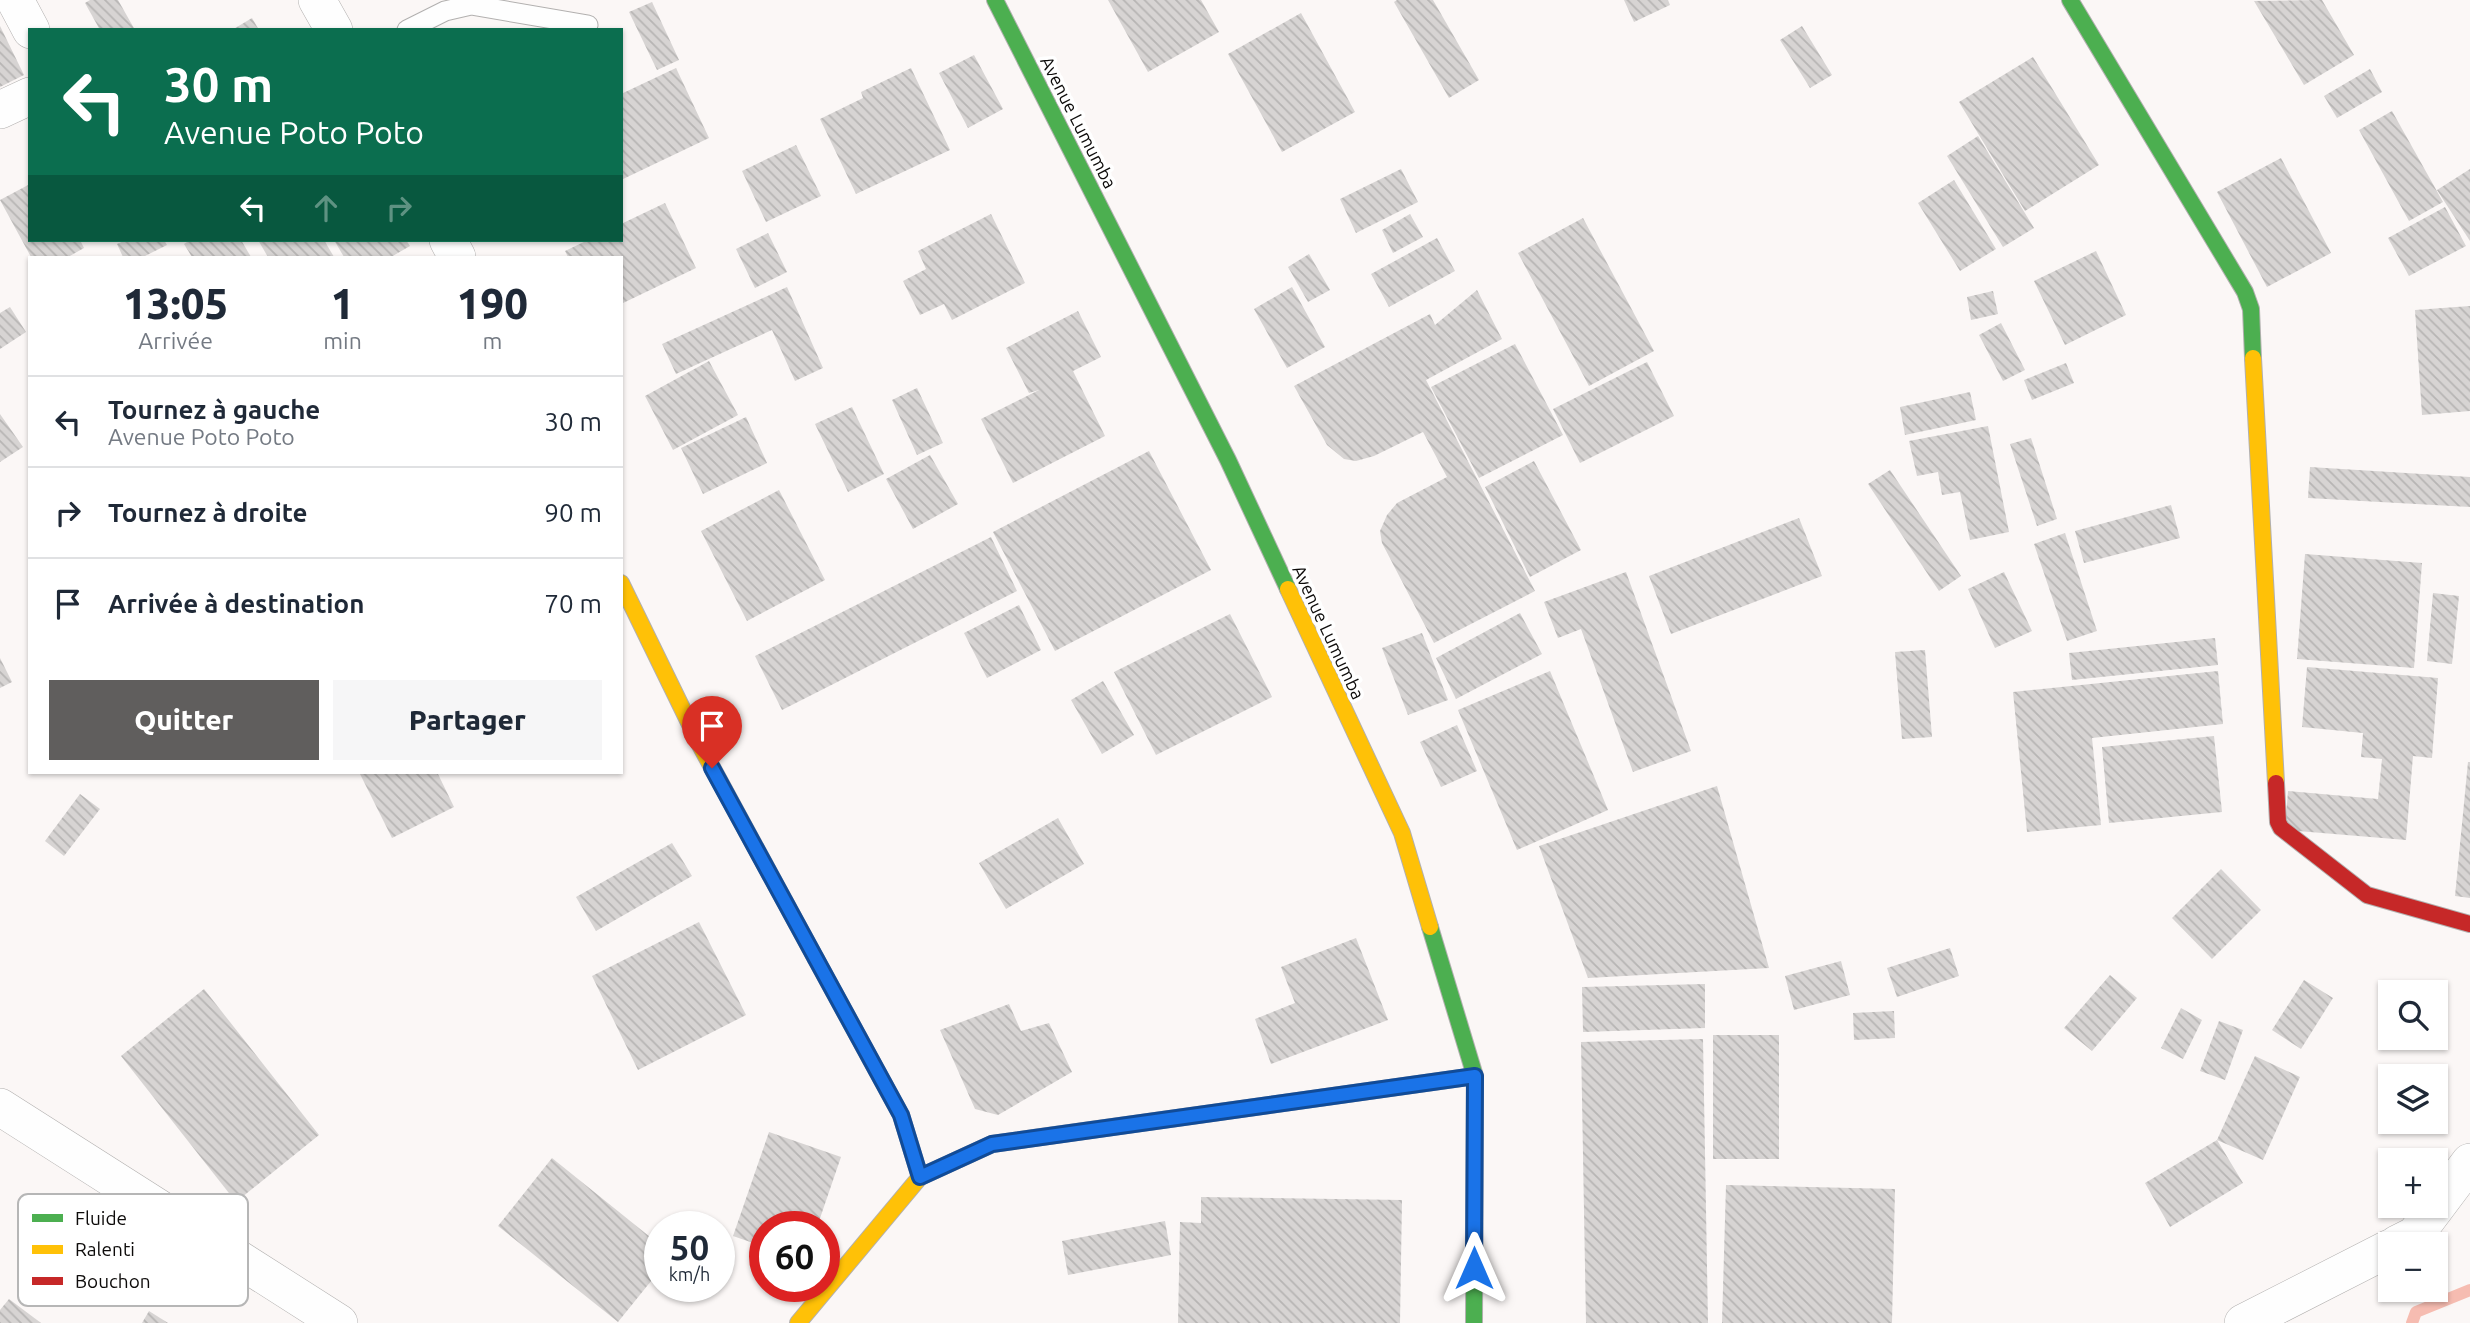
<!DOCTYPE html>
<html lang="fr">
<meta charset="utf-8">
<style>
body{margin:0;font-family:Ubuntu,sans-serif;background:#f6f6f7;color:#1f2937;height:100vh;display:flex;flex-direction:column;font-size:26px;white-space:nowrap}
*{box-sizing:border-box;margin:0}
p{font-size:23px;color:#747a83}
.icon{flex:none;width:38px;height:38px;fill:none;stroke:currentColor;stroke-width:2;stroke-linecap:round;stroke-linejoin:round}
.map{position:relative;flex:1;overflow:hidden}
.details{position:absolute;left:28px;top:256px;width:595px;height:518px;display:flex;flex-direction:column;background:#fff;border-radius:0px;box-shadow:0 2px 5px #0004}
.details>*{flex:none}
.guide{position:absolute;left:28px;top:28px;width:595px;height:214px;border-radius:0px;box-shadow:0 2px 5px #0004;background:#0b6e4f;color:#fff;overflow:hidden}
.fabs{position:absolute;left:2378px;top:980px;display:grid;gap:14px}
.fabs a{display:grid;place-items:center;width:70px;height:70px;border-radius:0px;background:#fff;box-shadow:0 2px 5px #0004;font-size:35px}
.speed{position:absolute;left:644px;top:1211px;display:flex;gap:14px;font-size:35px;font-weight:700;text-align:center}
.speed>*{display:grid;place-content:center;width:91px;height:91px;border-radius:50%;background:#fff;box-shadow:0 2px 5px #0004;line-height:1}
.speed small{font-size:18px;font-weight:400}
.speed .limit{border:10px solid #d22;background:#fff;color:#111}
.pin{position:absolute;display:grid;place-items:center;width:60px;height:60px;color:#fff;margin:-72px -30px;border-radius:50% 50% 50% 0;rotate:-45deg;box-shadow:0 0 7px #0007}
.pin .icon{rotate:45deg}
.me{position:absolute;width:77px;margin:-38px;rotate:0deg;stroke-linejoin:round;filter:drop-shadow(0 0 5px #0008)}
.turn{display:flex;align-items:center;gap:24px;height:147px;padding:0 21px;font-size:32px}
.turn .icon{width:91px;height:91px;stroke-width:2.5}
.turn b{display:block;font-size:49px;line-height:60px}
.lanes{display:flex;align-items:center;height:66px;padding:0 21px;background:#0003;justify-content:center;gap:35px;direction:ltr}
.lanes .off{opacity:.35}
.eta{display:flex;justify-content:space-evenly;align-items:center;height:119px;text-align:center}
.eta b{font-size:42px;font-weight:800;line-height:49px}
.cta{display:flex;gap:14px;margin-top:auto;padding:14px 21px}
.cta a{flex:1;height:80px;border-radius:0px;background:#605e5d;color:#fff;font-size:28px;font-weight:800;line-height:80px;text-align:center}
.cta a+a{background:#f6f6f7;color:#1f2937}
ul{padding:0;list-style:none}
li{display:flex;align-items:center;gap:21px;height:91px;padding:0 21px;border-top:2px solid #e0e1e3}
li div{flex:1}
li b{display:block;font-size:26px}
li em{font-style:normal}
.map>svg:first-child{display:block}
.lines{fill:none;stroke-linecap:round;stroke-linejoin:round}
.stream{stroke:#f6bcb1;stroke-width:12}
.building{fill:url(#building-back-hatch)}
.lane-casing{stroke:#b2b0af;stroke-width:21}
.street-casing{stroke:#b2b0af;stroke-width:38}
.fast-casing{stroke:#b2b0af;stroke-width:18}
.slow-casing{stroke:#b2b0af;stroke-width:18}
.jam-casing{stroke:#b2b0af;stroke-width:18}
.lane{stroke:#fefefe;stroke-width:19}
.street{stroke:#fefefe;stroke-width:37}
.fast{stroke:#4caf50;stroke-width:16}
.slow{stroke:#ffc107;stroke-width:16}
.jam{stroke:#c62828;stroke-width:16}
.route-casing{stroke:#114b97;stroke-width:18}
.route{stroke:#1a73e8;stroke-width:12}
.labels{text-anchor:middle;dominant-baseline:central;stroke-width:7;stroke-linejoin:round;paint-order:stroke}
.street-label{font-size:18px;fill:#0d0b0a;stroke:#fff}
.key{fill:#fff;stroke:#b6b6b6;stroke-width:2}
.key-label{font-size:19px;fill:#0d0b0a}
</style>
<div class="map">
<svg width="2470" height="1323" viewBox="0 0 2470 1323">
<defs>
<pattern id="building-back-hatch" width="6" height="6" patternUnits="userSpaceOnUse" patternTransform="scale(1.75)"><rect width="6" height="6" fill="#d7d4d3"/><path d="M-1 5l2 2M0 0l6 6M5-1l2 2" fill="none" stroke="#b7b5b4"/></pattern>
</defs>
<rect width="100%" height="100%" fill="#fbf7f6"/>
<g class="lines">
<!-- stream -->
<polyline class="stream" points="2412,1323 2416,1312 2470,1290"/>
</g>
<!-- building -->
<g class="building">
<polygon points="90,0 118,0 135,30 100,30 85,3"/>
<polygon points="1108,0 1201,0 1219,32 1148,72"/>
<polygon points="1397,0 1433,0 1479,80 1449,98 1394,2"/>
<polygon points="1624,0 1668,0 1670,5 1634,22"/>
<polygon points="2322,0 2354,55 2304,85 2254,1"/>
<polygon points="652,2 679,60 657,70 629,12"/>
<polygon points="1301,13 1355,112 1282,152 1228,54"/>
<polygon points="252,18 259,30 232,30"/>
<polygon points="0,26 24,75 0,87"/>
<polygon points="1802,26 1832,75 1810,88 1780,40"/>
<polygon points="974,55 1003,109 968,128 939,73"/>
<polygon points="2033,57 2099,165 2025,211 1959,102"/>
<polygon points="676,68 709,138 621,180 621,94"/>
<polygon points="911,68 950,150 856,194 820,119 863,98 861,92"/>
<polygon points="2370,69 2382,92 2337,118 2324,96"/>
<polygon points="2392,111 2443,202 2409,221 2359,130"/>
<polygon points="1978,136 2034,228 2003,247 1947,156"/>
<polygon points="796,145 821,196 766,222 742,171"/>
<polygon points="2281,158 2331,253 2267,287 2217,192"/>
<polygon points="1401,169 1418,202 1356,233 1340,199"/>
<polygon points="2470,169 2470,241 2437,190"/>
<polygon points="1954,180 1996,249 1960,271 1918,203"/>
<polygon points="30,184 30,240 80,240 84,248 68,257 31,257 0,200"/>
<polygon points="665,203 696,268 621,304 621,257 568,257 565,251 588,240 621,240 621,224"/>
<polygon points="2445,207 2466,246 2409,276 2388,238"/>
<polygon points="991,214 1025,283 952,320 944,304 920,315 903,281 926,269 918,251"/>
<polygon points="1410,214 1423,237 1393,253 1382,230"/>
<polygon points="1583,218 1654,351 1589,386 1518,253"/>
<polygon points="768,233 787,272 755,288 736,249"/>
<polygon points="1437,238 1455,271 1389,307 1371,274"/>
<polygon points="126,240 164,240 167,245 143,257 123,257 117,244"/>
<polygon points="190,240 241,240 251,257 192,257 184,244"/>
<polygon points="258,240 324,240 334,257 268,257"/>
<polygon points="334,240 406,240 410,246 391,257 344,257"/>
<polygon points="2096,251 2126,315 2065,345 2034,281"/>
<polygon points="1309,254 1330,290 1308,302 1288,267"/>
<polygon points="787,287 823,368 795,381 772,330 676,374 662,344"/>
<polygon points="1292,287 1325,347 1287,368 1254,309"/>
<polygon points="1477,290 1502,339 1426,380 1535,591 1434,643 1382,543 1380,531 1387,515 1397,503 1447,477 1423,432 1374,456 1356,461 1344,459 1327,445 1294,386 1430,314 1435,325"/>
<polygon points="1993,291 1998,314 1971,320 1967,297"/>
<polygon points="2470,306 2470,411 2422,415 2415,310"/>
<polygon points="10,307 26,332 0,349 0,313"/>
<polygon points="1078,311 1101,357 1073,371 1105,436 1013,483 981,419 1039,390 1029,393 1006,348"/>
<polygon points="2001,323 2025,370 2003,381 1979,335"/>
<polygon points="1515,344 1563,435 1479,478 1431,387"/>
<polygon points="709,361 738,415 673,450 645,396"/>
<polygon points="1647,362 1674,416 1580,463 1553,409"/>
<polygon points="2066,363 2074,383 2032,400 2024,380"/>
<polygon points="917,388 943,443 917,455 892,400"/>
<polygon points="1970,392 1976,420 1905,435 1900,407"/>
<polygon points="852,407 884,474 848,492 815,424"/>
<polygon points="0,414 23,447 0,462"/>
<polygon points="746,417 767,463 703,494 681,448"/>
<polygon points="1988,426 2009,532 1970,540 1960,492 1942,495 1938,472 1917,476 1909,441"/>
<polygon points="2031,438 2057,519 2037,526 2010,444"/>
<polygon points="1149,451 1211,570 1055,651 993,532"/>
<polygon points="930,455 958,504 913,529 886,479"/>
<polygon points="1534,461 1581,550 1530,577 1485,487"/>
<polygon points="2310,467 2470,477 2470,507 2308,498"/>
<polygon points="1890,470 1961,576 1939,591 1868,484"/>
<polygon points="779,490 825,580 747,621 701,531"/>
<polygon points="2171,505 2180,538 2084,563 2075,531"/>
<polygon points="1799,518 1822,576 1671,634 1649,576"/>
<polygon points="2065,533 2097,631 2067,641 2034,544"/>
<polygon points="991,537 1017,591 782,710 755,656"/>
<polygon points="2305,554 2422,563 2414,668 2297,659"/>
<polygon points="1626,572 1691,751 1633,772 1581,629 1558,638 1544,602"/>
<polygon points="2004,572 2032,631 1995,648 1968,589"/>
<polygon points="2433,593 2459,596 2452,664 2427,661"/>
<polygon points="1019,605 1041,650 987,678 964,633"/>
<polygon points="1520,613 1542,654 1456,699 1436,658"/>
<polygon points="1230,614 1272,697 1156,755 1114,672"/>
<polygon points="1422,633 1448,700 1408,715 1382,648"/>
<polygon points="2215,638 2218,665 2072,680 2069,653"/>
<polygon points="1925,650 1932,737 1902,739 1895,652"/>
<polygon points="0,658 12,682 0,688"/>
<polygon points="2307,667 2438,678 2432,758 2413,756 2406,840 2285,830 2288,791 2378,799 2382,759 2361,757 2363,733 2302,727"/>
<polygon points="1550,671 1608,810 1517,850 1458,710"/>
<polygon points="2218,671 2223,724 2092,738 2101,825 2027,832 2013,692"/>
<polygon points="1103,681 1134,735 1102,754 1071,700"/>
<polygon points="1457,725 1477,771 1441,787 1420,742"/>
<polygon points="2214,736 2222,812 2109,823 2102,747"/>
<polygon points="2468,762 2470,762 2470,898 2455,896"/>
<polygon points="359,772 437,772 454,807 392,838"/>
<polygon points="1717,786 1769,968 1588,978 1539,846"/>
<polygon points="80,794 100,809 64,856 45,841"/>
<polygon points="1058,818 1084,864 1006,909 979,863"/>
<polygon points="672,843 692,876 596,931 576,897"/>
<polygon points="2221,869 2261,910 2212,959 2172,918"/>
<polygon points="699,922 746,1015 638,1070 592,976"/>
<polygon points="1356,938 1388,1020 1271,1064 1255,1019 1295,1003 1281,967"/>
<polygon points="1950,948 1959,976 1897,997 1887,968"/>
<polygon points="1841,961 1850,995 1794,1010 1785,976"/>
<polygon points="2110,975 2137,998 2092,1051 2064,1028"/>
<polygon points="2304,980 2333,998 2301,1049 2272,1030"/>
<polygon points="1705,984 1705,1028 1583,1032 1582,987"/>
<polygon points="204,989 319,1135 236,1202 121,1056"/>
<polygon points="1009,1004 1021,1031 1049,1023 1072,1072 998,1115 975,1109 940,1030"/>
<polygon points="2181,1008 2202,1020 2183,1059 2161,1048"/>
<polygon points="1894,1011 1895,1038 1854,1040 1853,1013"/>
<polygon points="2219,1021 2243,1030 2225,1080 2200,1071"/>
<rect x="1713" y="1035" width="66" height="124"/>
<polygon points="1703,1039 1708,1323 1586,1323 1581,1042"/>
<polygon points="2255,1056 2300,1077 2263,1160 2217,1140 2243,1183 2170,1227 2145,1183 2217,1140"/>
<polygon points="769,1132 841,1157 817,1227 765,1227 765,1247 733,1236"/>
<polygon points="552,1158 660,1245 660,1270 618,1322 498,1226"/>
<polygon points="1726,1185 1895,1189 1892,1323 1722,1323"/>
<polygon points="1201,1197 1402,1200 1400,1323 1178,1323 1180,1222 1201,1223"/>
<polygon points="1165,1221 1171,1255 1068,1275 1062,1241"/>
<polygon points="9,1299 41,1323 0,1323 0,1310"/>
<polygon points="149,1311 168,1323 142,1323"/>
</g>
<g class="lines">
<!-- lane casing -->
<g class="lane-casing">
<polyline id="lane" points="407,30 445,11 471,5 588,25"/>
</g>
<!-- street casing -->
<g class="street-casing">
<g id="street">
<polyline points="15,0 31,30"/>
<polyline points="317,0 334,30"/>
<polyline points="0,110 30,96"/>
<polyline points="448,240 457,257"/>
<polyline points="0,1107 339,1323"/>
<polyline points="2397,1244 2415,1235 2470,1162"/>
<polyline points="2243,1323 2390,1248"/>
</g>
</g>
<!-- fast casing -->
<g class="fast-casing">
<g id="fast">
<polyline points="995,0 1228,460 1288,589"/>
<polyline points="2070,0 2245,292 2251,309 2253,358"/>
<polyline points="1430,927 1475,1076 1474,1323"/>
<polyline points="816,959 901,1115 920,1177"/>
<polyline points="1034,1138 1475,1076"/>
</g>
</g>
<!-- slow casing -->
<g class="slow-casing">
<g id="slow">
<polyline points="2253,358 2276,783"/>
<polyline points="621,583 700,745 816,959"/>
<polyline points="1288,589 1402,833 1430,927"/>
<polyline points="798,1323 920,1177 992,1144 1034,1138"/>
</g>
</g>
<!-- jam casing -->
<g class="jam-casing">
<polyline id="jam" points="2276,783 2278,822 2281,828 2367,895 2470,924"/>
</g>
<!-- lane -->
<use href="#lane" class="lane"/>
<!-- street -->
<use href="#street" class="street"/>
<!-- fast -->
<use href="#fast" class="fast"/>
<!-- slow -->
<use href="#slow" class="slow"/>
<!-- jam -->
<use href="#jam" class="jam"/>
</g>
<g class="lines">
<!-- route casing -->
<g class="route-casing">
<polyline id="route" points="712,768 901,1115 920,1177 992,1144 1475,1076 1474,1268"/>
</g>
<!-- route -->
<use href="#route" class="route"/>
</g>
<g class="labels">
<!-- street labels -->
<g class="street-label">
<text transform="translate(1079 122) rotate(63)">Avenue Lumumba</text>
<text transform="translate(1329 632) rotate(65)">Avenue Lumumba</text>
</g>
</g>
<!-- legend -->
<rect x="18" y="1194" width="230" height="112" rx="10" class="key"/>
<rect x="32" y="1214" width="31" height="8" fill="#4caf50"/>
<rect x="32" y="1245" width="31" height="9" fill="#ffc107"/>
<rect x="32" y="1277" width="31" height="8" fill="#c62828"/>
<g class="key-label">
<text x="75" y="1225">Fluide</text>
<text x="75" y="1256">Ralenti</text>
<text x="75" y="1288">Bouchon</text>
</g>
</svg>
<div class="fabs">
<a><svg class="icon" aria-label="search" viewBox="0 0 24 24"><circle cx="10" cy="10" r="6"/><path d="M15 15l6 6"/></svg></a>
<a><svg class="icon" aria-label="layers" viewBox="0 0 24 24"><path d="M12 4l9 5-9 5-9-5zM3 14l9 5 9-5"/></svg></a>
<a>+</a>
<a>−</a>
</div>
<div class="speed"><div>50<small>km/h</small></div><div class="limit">60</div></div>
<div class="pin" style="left:712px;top:768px;background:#d93025"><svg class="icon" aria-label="arrive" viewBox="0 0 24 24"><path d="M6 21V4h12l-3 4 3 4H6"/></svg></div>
<svg class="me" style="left:1474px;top:1268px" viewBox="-20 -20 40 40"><path d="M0-17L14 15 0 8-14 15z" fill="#1a73e8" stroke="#fff" stroke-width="4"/></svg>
<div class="guide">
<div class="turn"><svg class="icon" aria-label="left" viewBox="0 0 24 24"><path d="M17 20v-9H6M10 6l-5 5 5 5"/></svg><div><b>30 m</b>Avenue Poto Poto</div></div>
<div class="lanes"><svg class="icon" aria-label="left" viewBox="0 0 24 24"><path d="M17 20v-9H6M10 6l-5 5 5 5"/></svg><svg class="icon off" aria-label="ahead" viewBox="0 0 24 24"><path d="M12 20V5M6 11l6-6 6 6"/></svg><svg class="icon off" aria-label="right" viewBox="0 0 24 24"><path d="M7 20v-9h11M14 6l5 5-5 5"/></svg></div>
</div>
<section class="details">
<div class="eta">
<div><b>13:05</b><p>Arrivée</p></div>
<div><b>1</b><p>min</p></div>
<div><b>190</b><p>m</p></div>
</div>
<ul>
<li><svg class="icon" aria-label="left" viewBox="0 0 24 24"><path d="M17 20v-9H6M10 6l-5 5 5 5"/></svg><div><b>Tournez à gauche</b><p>Avenue Poto Poto</p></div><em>30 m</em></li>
<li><svg class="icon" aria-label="right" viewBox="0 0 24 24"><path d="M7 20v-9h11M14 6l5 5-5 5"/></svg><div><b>Tournez à droite</b></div><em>90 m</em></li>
<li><svg class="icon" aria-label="arrive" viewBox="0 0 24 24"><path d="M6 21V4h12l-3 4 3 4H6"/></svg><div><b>Arrivée à destination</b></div><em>70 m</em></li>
</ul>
<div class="cta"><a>Quitter</a><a>Partager</a></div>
</section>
</div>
